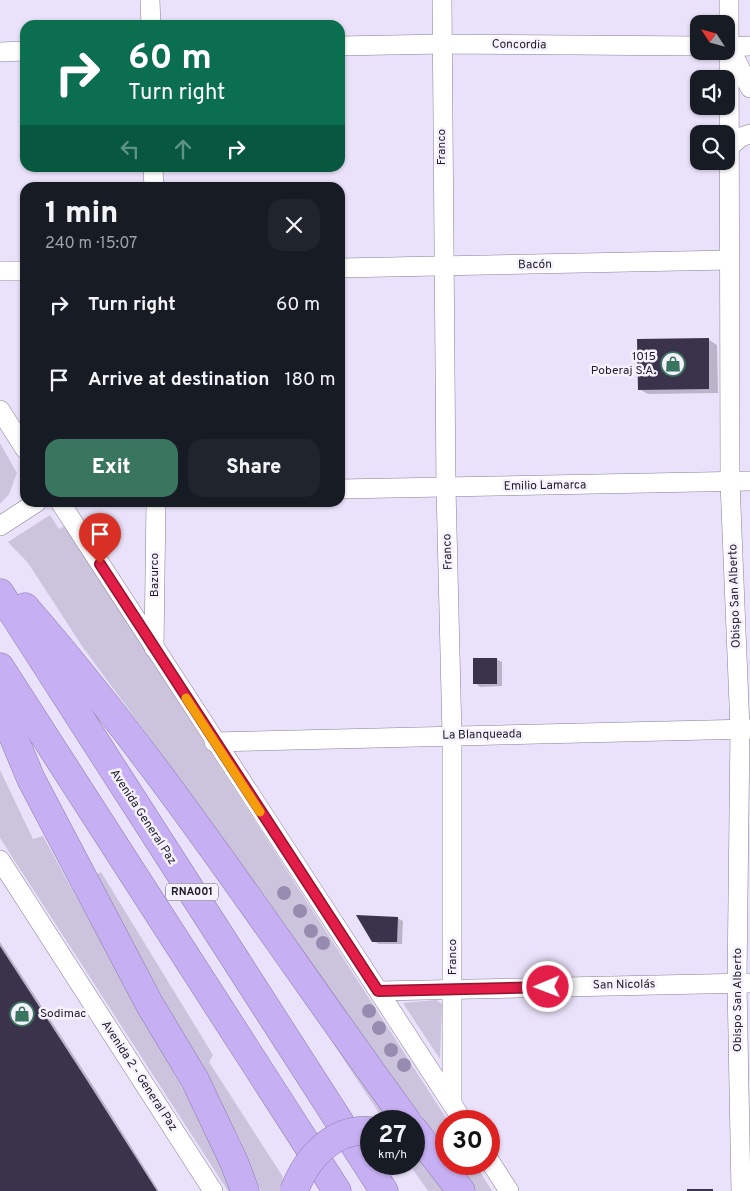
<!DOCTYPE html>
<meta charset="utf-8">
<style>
body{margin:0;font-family:Overpass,sans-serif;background:#20242c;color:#f1f3f6;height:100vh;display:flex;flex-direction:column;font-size:19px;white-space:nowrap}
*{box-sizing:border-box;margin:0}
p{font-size:16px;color:#9ea1a6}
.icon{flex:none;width:28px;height:28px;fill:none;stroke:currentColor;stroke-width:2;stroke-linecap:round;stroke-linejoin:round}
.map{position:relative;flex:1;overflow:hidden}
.side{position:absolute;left:20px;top:182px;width:325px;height:325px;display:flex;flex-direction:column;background:#171b24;border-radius:15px;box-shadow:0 1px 4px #0004}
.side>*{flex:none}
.banner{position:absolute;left:20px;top:20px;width:325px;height:152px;border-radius:15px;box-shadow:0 1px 4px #0004;background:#0b6e4f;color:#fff;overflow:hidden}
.needle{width:32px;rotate:306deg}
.tools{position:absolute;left:690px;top:15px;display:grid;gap:10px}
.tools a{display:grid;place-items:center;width:45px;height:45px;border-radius:10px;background:#171b24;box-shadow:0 1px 4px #0004;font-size:25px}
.speed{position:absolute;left:360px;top:1110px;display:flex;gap:10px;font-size:25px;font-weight:700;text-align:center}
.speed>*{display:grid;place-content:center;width:65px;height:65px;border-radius:50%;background:#171b24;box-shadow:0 1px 4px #0004;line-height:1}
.speed small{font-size:12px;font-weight:400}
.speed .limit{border:8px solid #d22;background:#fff;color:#111}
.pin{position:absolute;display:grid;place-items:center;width:42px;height:42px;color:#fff;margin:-51px -21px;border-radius:50% 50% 50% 0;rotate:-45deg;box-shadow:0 0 5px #0007}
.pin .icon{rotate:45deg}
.me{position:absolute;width:55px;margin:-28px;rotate:269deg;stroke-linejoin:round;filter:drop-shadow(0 0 4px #0008)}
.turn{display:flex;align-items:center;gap:18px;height:105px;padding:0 25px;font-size:22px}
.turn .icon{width:65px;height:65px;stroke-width:2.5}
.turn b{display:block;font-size:35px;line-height:42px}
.lanes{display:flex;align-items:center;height:48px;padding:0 25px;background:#0003;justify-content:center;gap:25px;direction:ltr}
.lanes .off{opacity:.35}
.round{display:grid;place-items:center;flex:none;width:52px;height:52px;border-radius:15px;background:#20242c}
.overview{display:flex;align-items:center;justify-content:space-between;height:85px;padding:0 25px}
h1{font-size:30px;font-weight:800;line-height:38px}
.button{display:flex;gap:10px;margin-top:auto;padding:10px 25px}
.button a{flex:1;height:58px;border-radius:15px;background:#3a755f;color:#fff;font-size:20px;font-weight:800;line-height:58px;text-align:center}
.button a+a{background:#20242c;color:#f1f3f6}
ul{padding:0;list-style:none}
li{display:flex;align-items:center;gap:15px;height:75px;padding:0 25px}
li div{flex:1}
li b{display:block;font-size:19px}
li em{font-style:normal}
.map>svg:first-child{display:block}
.green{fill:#ccc4dd}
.shadow{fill:#0003}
.building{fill:#3b334b}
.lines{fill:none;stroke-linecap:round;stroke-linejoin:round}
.minor-casing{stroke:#877f9a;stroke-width:20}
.highway-casing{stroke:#8c7bab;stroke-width:29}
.minor{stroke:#fff;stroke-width:19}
.highway{stroke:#c6aff2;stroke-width:28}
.highway-bridge-casing{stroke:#8c7bab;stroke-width:29;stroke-linecap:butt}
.highway-bridge{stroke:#c6aff2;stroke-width:28}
.tree{fill:#988bb0}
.route-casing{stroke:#92132f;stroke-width:12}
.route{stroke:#e11d48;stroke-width:9}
.slow{stroke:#f59e0b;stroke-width:9}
.labels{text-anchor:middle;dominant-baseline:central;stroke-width:5;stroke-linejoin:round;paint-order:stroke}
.shield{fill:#f5f2fe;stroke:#5f5c67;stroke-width:1}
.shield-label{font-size:11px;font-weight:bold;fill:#1f1b26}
.street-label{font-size:12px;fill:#1f1b26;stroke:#f5f2fe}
.poi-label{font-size:12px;fill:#1f1b26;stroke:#f5f2fe;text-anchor:end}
</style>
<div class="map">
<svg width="750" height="1191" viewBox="0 0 750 1191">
<rect width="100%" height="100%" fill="#eae2fa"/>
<!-- green -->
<g class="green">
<polygon points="0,443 17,473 9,494 0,504"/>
<polygon points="50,515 59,529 65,526 448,1121 446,1150 207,823 210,820 82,646 28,563 8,542"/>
<path d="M 0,770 L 33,839 L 43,836 C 82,908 123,980 162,1052 C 187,1097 215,1142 232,1191 L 228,1191 L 0,838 Z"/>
<polygon points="173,812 392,1117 381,1116 325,1031"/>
<polygon points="101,872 213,1055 209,1062 283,1177 281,1191 261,1191 240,1140 96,875"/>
<polygon points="436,1000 442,1004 440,1059 403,1003"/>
<polygon points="414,1157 424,1163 448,1191 428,1191 409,1164 414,1164"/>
<polygon points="456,1164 475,1164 492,1191 476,1191"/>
</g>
<!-- shadow -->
<g class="shadow">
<polygon points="709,340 717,345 718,393 648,394 639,389"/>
<polygon points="496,659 502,662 502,686 480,687 475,683"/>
<polygon points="397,918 403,921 402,944 379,944 373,941"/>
<polygon points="0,942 94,1087 159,1191 0,1191"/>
</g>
<!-- building -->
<g class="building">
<polygon points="709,338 709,389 638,390 637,339"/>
<rect x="473" y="658" width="24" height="26"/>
<polygon points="356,915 398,917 397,942 372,942"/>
<polygon points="0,946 88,1082 157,1191 0,1191"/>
<rect x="687" y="1189" width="26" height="2"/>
</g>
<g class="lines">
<!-- minor casing -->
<g class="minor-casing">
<g id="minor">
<polyline points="150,0 151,25"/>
<polyline points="442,0 446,488 452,736 452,1104"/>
<polyline points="729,0 730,482 740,729 737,983 741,1191"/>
<polyline points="340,46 442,44 699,46"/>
<polyline points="726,47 750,46"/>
<polyline points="731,50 750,88"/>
<polyline points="0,52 25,51"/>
<polyline points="729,147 741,137 750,134"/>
<polyline points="153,168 154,188"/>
<polyline points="340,268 729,260"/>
<polyline points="0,271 25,271"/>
<polyline points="0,410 25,449"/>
<polyline points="340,489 750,481"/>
<polyline points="60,502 463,1121"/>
<polyline points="0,526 37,502"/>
<polyline points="154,648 156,502"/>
<polyline points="214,742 750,729"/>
<polyline points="0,860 213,1191"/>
<polyline points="379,991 749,983"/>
<polyline points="489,1160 509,1191"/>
</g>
</g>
<!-- highway casing -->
<g class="highway-casing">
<g id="highway">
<polyline points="0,593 384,1191"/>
<path d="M 25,607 C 165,768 281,949 407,1121"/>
<polyline points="0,667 337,1191"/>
<polyline points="0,705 31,779 150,1005 195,1080 234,1162 245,1191"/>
<polyline points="414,1130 461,1191"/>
</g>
</g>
<!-- minor -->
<use href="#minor" class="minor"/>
<!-- highway -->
<use href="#highway" class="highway"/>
<!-- highway-bridge casing -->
<g class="highway-bridge-casing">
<path id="highway-bridge" d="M 294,1191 C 306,1159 333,1127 371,1131"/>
</g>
<!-- highway-bridge -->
<use href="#highway-bridge" class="highway-bridge"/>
</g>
<!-- trees -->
<g class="tree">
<circle cx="284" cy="893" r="7"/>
<circle cx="300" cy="911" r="7"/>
<circle cx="311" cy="931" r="7"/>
<circle cx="323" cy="943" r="7"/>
<circle cx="369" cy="1011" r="7"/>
<circle cx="379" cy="1028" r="7"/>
<circle cx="391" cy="1050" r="7"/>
<circle cx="404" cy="1065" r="7"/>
</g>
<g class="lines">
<!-- route casing -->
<g class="route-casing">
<polyline id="route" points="100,564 378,991 548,987"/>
</g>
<!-- route -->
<use href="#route" class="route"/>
<!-- slow -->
<polyline class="slow" points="186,698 260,812"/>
</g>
<!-- icons -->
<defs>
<g id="shop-ring" transform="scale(1.25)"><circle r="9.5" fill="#f5f2fe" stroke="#3a755f" stroke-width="1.5"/><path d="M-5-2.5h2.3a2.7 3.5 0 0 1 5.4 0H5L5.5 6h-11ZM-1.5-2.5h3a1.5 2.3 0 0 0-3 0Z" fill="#3a755f"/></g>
</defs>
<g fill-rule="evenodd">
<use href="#shop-ring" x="673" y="364"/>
<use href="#shop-ring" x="22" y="1014"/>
</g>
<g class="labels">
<!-- shield labels -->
<rect class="shield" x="166" y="883.5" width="52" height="17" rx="4"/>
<g class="shield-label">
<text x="192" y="892">RNA001</text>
</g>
<!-- street labels -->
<g class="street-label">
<text transform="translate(519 45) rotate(1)">Concordia</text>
<text transform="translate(442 147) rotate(-90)">Franco</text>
<text transform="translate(535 265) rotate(-1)">Bacón</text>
<text transform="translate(545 486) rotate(-1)">Emilio Lamarca</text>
<text transform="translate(448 552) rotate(-92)">Franco</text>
<text transform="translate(155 575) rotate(-90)">Bazurco</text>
<text transform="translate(735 596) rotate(-92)">Obispo San Alberto</text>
<text transform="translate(482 735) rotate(-1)">La Blanqueada</text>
<text transform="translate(143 817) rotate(57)">Avenida General Paz</text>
<text transform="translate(453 957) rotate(-90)">Franco</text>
<text transform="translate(624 985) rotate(-1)">San Nicolás</text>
<text transform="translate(738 1000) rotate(-90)">Obispo San Alberto</text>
<text transform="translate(139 1076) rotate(57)">Avenida 2 - General Paz</text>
</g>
<!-- poi labels -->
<g class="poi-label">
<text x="656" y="357">1015<tspan x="656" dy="14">Poberaj S.A.</tspan></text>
<text x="40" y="1014" text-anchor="start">Sodimac</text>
</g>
</g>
</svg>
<div class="tools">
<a><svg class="needle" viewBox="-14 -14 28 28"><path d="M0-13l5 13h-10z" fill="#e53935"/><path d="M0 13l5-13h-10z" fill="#9ea1a6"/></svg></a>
<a><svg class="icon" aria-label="sound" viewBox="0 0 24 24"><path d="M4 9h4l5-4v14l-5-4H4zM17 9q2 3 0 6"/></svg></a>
<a><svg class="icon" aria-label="search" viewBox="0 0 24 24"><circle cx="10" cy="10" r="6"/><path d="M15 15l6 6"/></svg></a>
</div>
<div class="speed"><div>27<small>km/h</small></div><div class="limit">30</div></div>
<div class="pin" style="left:100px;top:564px;background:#d93025"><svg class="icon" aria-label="arrive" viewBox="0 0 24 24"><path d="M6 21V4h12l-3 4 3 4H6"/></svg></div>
<svg class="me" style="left:548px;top:987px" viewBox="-20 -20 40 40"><circle r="17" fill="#e11d48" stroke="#fff" stroke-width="3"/><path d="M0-11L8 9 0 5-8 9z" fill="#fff"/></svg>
<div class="banner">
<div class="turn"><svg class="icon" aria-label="right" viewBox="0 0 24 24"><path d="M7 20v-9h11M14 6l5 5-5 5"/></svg><div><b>60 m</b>Turn right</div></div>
<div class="lanes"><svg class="icon off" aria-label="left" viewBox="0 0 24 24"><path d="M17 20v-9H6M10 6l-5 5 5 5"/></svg><svg class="icon off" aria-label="ahead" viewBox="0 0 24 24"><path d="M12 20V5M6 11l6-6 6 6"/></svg><svg class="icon" aria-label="right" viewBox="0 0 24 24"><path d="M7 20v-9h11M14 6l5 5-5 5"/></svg></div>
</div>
<section class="side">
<div class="overview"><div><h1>1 min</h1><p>240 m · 15:07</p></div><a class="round"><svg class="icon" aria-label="close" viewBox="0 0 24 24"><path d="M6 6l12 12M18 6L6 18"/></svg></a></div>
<ul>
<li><svg class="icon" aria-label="right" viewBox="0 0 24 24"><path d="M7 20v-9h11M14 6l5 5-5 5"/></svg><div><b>Turn right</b></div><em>60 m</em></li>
<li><svg class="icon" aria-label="arrive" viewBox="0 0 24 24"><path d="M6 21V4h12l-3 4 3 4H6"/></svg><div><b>Arrive at destination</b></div><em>180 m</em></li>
</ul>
<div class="button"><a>Exit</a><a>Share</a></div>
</section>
</div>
